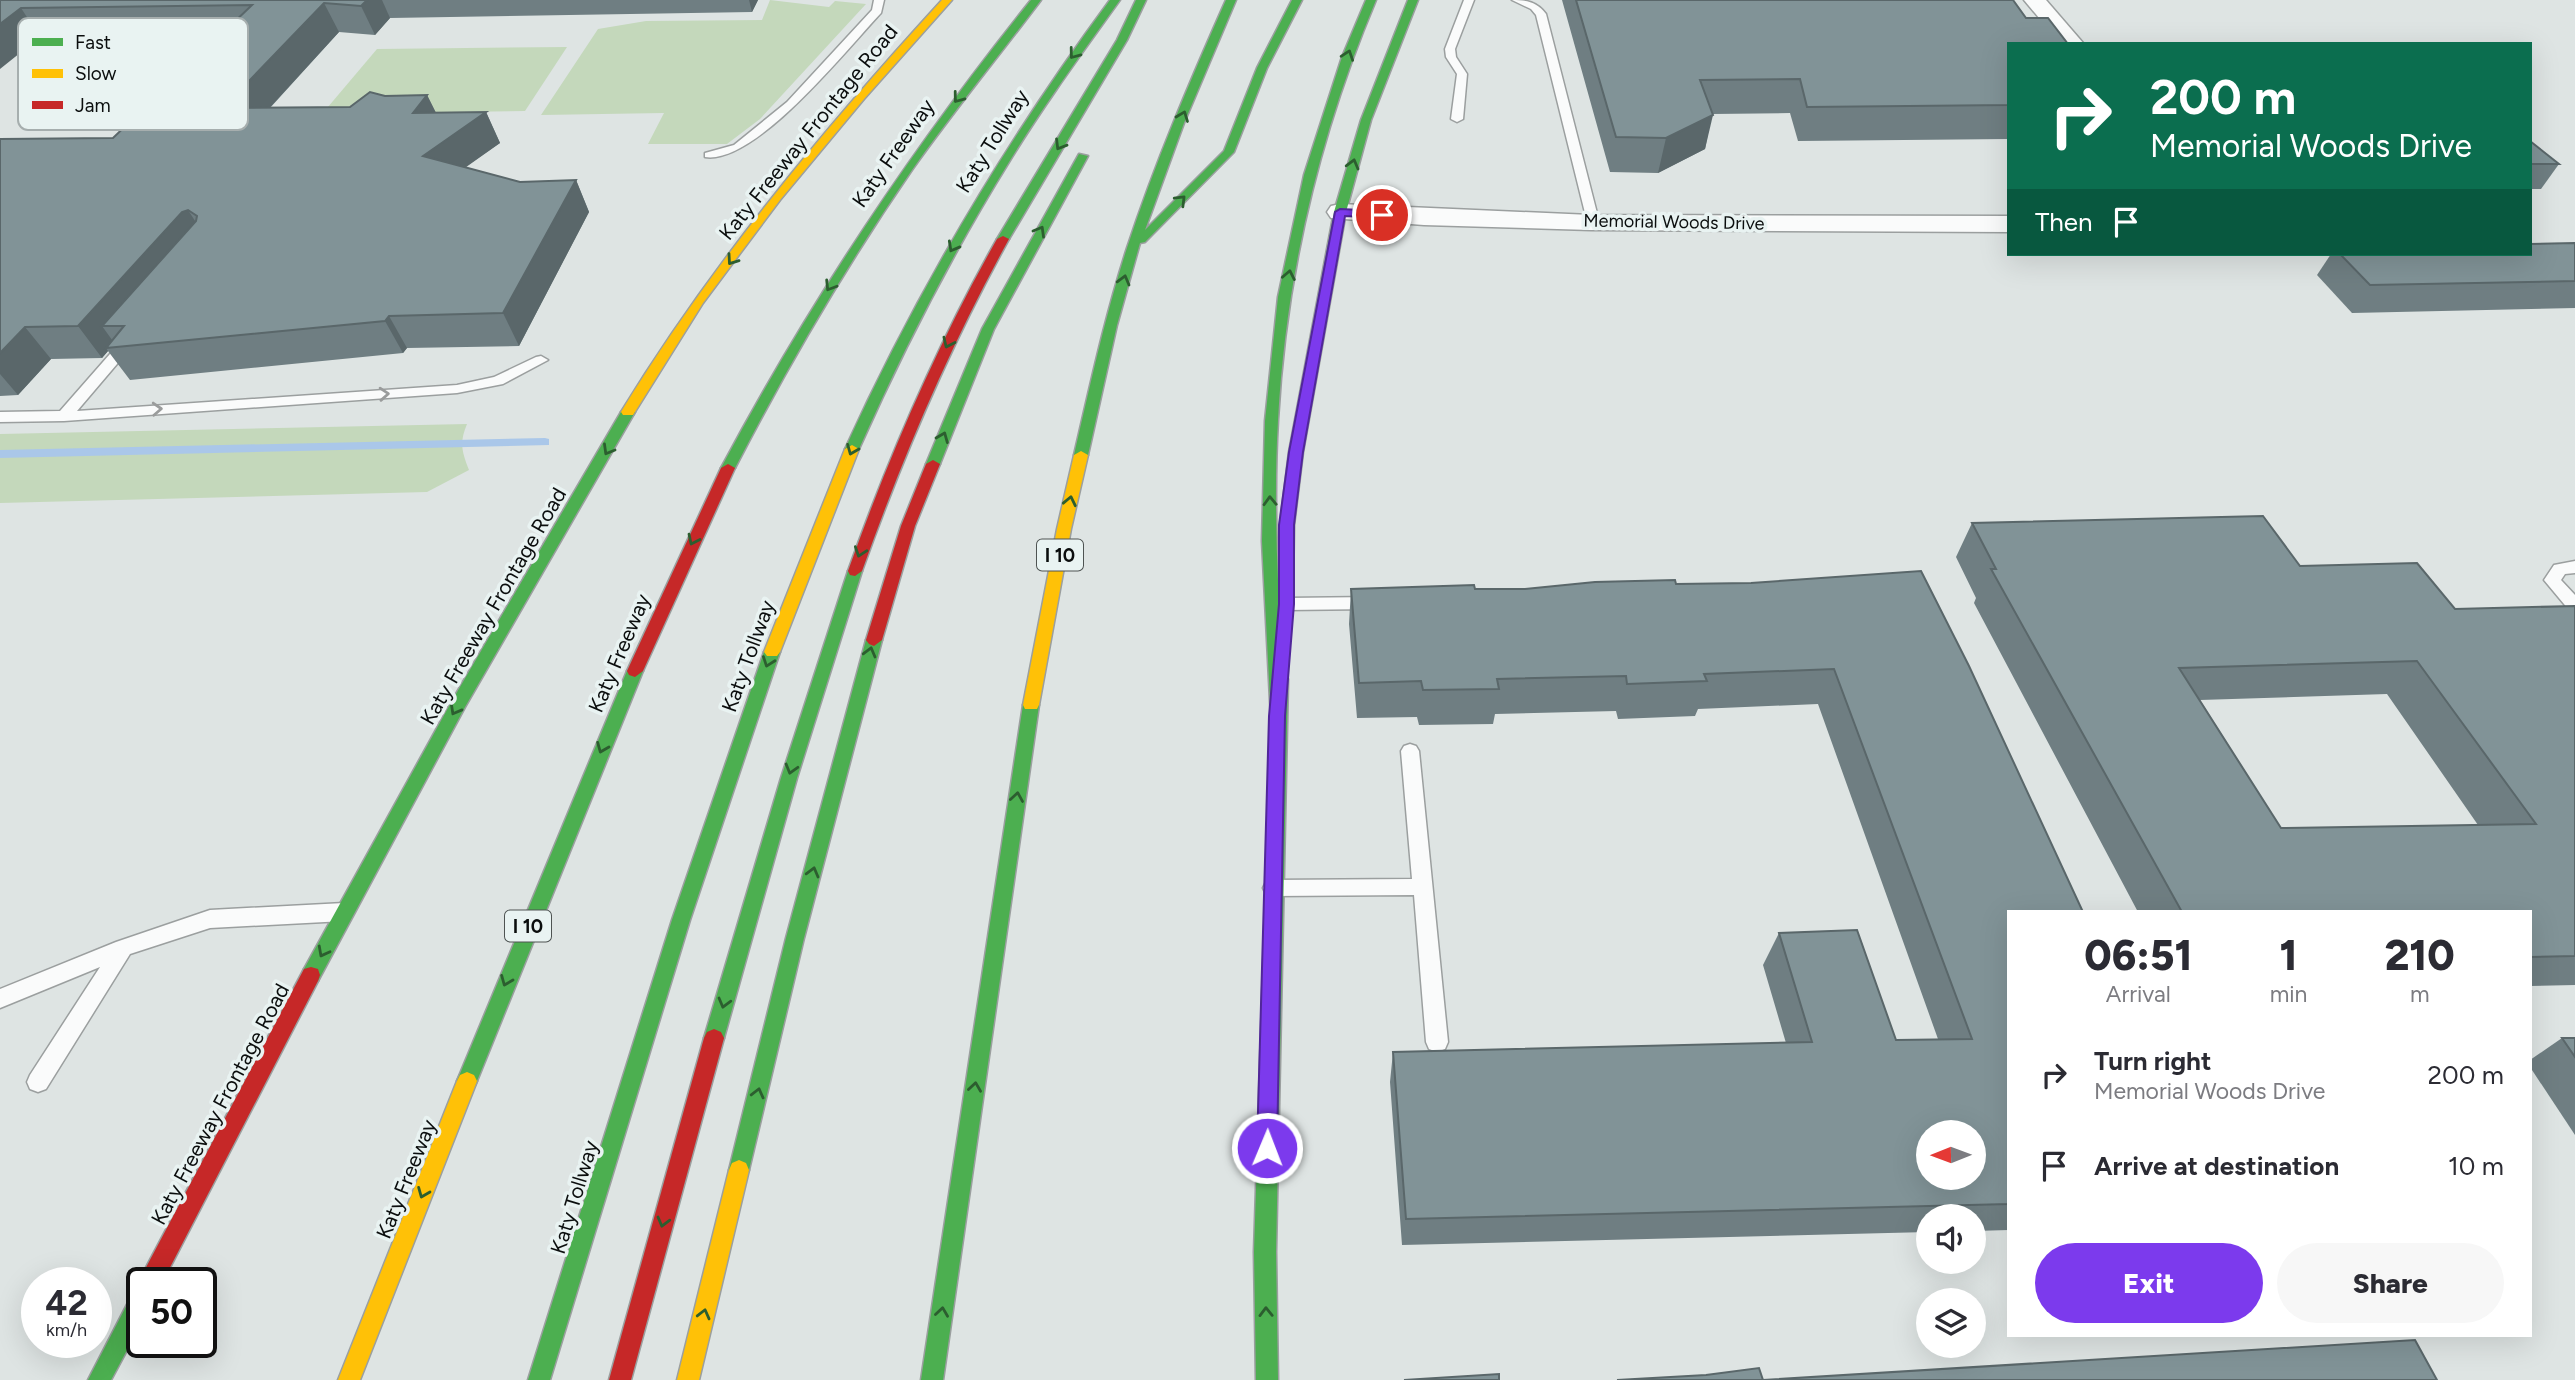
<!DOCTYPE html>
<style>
body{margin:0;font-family:Figtree,sans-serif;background:#f7f7f7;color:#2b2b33;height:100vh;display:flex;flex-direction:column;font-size:26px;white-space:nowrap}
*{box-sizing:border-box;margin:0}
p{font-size:23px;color:#7c7c81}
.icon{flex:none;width:38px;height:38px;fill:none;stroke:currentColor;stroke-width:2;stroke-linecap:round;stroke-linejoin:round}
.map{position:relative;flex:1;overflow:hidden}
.side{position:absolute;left:2007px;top:910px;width:525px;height:427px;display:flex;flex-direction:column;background:#fff;border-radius:0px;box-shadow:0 7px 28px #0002}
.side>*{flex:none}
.hud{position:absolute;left:2007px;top:42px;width:525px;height:214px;border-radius:0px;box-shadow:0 7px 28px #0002;background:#0b6e4f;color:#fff;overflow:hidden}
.needle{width:46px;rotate:269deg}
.tools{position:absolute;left:1916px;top:1120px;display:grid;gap:14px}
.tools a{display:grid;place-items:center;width:70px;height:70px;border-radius:50%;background:#fff;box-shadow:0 7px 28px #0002;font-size:35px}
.speed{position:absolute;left:21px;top:1267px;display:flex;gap:14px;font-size:35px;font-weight:700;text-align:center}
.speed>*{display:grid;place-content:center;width:91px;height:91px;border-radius:50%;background:#fff;box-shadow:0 7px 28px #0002;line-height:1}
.speed small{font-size:18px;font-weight:400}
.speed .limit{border:4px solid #111;border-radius:10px;background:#fff;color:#111}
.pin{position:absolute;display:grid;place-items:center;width:60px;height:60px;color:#fff;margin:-30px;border:4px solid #fff;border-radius:50%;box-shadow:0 2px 7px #0007}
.me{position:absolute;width:77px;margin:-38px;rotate:1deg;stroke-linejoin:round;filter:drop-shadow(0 0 5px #0008)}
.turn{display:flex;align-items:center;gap:24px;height:147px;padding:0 28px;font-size:32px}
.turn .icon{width:91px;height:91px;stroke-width:2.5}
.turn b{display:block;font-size:49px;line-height:60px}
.then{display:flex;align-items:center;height:66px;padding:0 28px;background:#0003;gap:14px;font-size:26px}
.eta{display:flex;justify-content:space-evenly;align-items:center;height:119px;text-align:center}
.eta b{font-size:42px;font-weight:800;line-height:49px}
.action{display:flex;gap:14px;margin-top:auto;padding:14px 28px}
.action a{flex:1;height:80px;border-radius:42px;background:#7c3aed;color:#fff;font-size:28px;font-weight:800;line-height:80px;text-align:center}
.action a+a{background:#f7f7f7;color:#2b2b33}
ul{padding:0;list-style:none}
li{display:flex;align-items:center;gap:21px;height:91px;padding:0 28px}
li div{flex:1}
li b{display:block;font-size:26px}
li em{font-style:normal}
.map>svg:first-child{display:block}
.green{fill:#c4d8bb}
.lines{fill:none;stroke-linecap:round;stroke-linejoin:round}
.stream{fill:#aac7e9;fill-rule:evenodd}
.lane-casing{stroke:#9b9f9f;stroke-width:3}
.street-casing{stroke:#9b9f9f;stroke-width:3}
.fast-casing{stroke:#9b9f9f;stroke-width:3}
.slow-casing{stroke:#9b9f9f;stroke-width:3}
.jam-casing{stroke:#9b9f9f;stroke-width:3}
.lane{fill:#fafbfb;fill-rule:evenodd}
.street{fill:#fafbfb;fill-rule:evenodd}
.fast{fill:#4caf50;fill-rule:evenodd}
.slow{fill:#ffc107;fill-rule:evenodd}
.jam{fill:#c62828;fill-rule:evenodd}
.wall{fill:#6f7e82;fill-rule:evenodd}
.shaded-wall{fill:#5a676a}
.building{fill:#819397;stroke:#5a676a;stroke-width:2;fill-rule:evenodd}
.oneway{stroke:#2c5e2f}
.oneway2{stroke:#9a9c9c}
.route{fill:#7c3aed;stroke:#51269a;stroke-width:2}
.labels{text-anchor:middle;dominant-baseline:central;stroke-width:7;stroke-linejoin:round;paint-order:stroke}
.far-street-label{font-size:18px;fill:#0b0e0e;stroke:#e9f3f2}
.shield{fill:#e9f3f2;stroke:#4e5352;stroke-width:2}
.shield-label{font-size:19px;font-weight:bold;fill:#0b0e0e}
.street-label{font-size:21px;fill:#0b0e0e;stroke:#e9f3f2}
.key{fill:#e9f3f2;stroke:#a6aeae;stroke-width:2}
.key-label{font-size:19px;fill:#0b0e0e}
</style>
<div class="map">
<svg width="2575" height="1380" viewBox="0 0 2575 1380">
<rect width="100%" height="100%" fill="#dee4e3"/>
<!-- green -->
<g class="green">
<polygon points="770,0 829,7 835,1 866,4 760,119 727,144 648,144 664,113 541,115 598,29 646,21 762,20"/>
<polygon points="567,47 525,111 322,114 377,49"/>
<path d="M 467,424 C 459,443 462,452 469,470 L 427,492 L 0,503 L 0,434 Z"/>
</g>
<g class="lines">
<!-- stream -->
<polygon class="stream" points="545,438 549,439 549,445 0,458 0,450"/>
<!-- lane casing -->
<g class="lane-casing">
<g id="lane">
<path d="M 874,0 L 884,0 L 881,13 C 847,49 755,165 705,157 L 705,153 L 734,145 L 787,102 L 872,10 Z"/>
<polygon points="1464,0 1474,0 1455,49 1456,57 1467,74 1463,119 1457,122 1451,119 1457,74 1446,57 1445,49"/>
<path d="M 1512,0 C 1527,0 1537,2 1546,14 L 1599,221 L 1597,224 L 1593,225 L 1587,221 L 1536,15 L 1531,9 Z"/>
<polygon points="129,337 136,341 134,344 77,411 457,385 494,377 536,357 541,356 548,360 503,384 457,393 64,421 0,422 0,412 60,411 124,338"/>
<polygon points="2575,561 2575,573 2565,574 2561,580 2575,595 2575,612 2569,610 2544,580 2554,565"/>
<polygon points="1374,597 1382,603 1374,609 1286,610 1278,604 1286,598"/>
<polygon points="1410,744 1416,746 1419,751 1448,1042 1445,1049 1437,1052 1429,1049 1426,1042 1414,895 1273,896 1266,894 1263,888 1266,882 1273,880 1412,879 1401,751 1404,746"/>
<polygon points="344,903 351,906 354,912 351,918 344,921 210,928 130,954 46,1089 38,1092 30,1089 27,1082 30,1075 100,967 0,1008 0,989 116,942 210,910"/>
</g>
</g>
<!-- street casing -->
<g class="street-casing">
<g id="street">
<polygon points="2024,0 2046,0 2084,44 2061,44"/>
<polygon points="1340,204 1591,215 2009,216 2009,232 1591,230 1424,225 1331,218 1327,212 1331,206"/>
</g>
</g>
<!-- fast casing -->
<g class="fast-casing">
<g id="fast">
<path d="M 1031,0 L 1041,0 C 998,57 953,112 912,170 C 846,266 788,365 735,468 L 728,472 L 723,471 L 721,468 C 810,301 913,147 1031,0 Z"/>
<path d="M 1110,0 L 1120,0 C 1082,53 1043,106 1009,162 C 952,254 903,350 859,449 L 852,453 L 847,452 L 845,449 C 918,289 1006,141 1110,0 Z"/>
<polygon points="1136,0 1146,0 1127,40 1009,239 999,241 997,239 1117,40"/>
<path d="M 1226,0 L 1236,0 L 1184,123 L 1145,230 L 1224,151 L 1257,68 L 1292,0 L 1302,0 L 1267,68 L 1234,152 L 1145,242 L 1140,243 L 1117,325 L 1088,455 L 1086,458 L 1076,458 L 1074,455 C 1090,386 1105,316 1127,248 C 1155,163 1190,81 1226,0 Z"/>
<path d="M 1366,0 L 1376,0 C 1319,135 1286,274 1278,420 C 1273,505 1278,590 1283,674 L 1288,679 L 1276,1252 L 1278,1380 L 1256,1380 L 1254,1252 L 1271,720 L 1262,541 L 1265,421 L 1278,297 L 1304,175 L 1342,57 Z"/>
<polygon points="1408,0 1418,0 1371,120 1346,212 1303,452 1294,525 1293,584 1286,589 1279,584 1280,525 1289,452 1334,212 1361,120"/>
<polygon points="1079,154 1088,156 994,329 940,464 938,467 928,467 926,464 982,329"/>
<polygon points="628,408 635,412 465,707 318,981 311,983 304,981 302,975 304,969 453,699 621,412"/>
<polygon points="855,566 862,571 797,778 724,1038 721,1044 714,1047 707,1044 704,1038 781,778 848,571"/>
<polygon points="874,634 882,640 804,938 749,1170 746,1177 739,1180 732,1177 729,1170 786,938 866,640"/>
<polygon points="772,646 780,652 690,920 550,1380 528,1380 672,920 764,652"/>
<polygon points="635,665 643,671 477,1081 474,1087 467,1090 460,1087 457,1081 627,671"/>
<polygon points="1031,699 1037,701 1039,705 943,1380 921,1380 1023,705 1025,701"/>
<polygon points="142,1288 142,1322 111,1380 88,1380 134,1291"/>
</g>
</g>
<!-- slow casing -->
<g class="slow-casing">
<g id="slow">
<path d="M 942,0 L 952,0 L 864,99 L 780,200 L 703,303 L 633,415 L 623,415 L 621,412 C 713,262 824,129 942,0 Z"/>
<polygon points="852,445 859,449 780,652 777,656 767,656 764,652 845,449"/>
<polygon points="1081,451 1088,455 1071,529 1039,705 1037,709 1025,709 1023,705 1057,529 1074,455"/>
<polygon points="467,1072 474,1075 477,1081 360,1380 338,1380 457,1081 460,1075"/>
<polygon points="739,1160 746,1163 749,1170 699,1380 677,1380 729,1170 732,1163"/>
</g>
</g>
<!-- jam casing -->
<g class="jam-casing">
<g id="jam">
<path d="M 1003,236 L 1009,239 C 950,346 903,456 862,571 L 855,576 L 850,575 L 848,571 C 889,456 937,345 997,239 Z"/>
<polygon points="933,460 940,464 915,526 882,640 874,646 869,644 866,640 901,526 926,464"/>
<polygon points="728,464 735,468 643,671 635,677 629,675 627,671 721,468"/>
<polygon points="311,967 318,969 320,975 318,981 162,1283 142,1283 142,1289 139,1283 142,1275 304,969"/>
<polygon points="714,1029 721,1032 724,1038 631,1380 609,1380 704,1038 707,1032"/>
</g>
</g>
<!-- lane -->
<use href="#lane" class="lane"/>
<!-- street -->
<use href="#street" class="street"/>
<!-- fast -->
<use href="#fast" class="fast"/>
<!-- slow -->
<use href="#slow" class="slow"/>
<!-- jam -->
<use href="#jam" class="jam"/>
</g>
<!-- wall -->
<g class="wall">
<polygon points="0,0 758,0 752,12 390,18 375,35 339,32 270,108 350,107 385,96 427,95 436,113 486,112 500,143 465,167 520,182 576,180 589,212 519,346 407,348 403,353 130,380 108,351 102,358 51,359 18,395 0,396 0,139 113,138 221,34 40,37"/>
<polygon points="1562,0 2013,0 2009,44 2009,139 1798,141 1790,113 1712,114 1705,149 1658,173 1610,172"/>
<polygon points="2530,141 2559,164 2541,189 2530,189"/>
<polygon points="2575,243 2575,308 2352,313 2317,275 2331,254"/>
<path d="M 1972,523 L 2300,566 L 2455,609 L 2575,606 L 2575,985 L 2530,986 L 2530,912 L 2138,912 L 1974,603 L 1976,598 L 1956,557 ZM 2387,694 L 2478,825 L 2281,828 L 2200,700 Z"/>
<polygon points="1921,571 2009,912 2009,1230 1974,1231 1974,1216 1928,1216 1928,1232 1402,1245 1390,1082 1393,1052 1786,1043 1763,965 1779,933 1896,1040 1938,1039 1818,704 1698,709 1695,716 1618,719 1616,711 1495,714 1493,724 1419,725 1417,717 1357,718 1349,624 1351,589 1525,589 1676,584 1751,583"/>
<polygon points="2562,1038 2575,1038 2575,1135 2530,1067 2530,1060"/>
</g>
<!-- shaded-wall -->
<g class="shaded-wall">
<polygon points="367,0 382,0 390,18 375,35 361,6"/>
<polygon points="749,0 758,0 752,12"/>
<polygon points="324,3 339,32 241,139 223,108"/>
<polygon points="21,8 40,37 0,69 0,24"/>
<polygon points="427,95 442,125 413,113"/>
<polygon points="486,112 500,143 438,187 423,156"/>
<polygon points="1713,115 1705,149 1658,173 1666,138"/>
<polygon points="576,180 589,212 519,346 503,313"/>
<polygon points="188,210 208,241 124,326 102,326 115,344 106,348 108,351 102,358 78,326 182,212"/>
<polygon points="389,316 407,348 403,353 385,321"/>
<polygon points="25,327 51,359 18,395 0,374 0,353"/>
</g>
<!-- building -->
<g class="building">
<polygon points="0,0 367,0 361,6 324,3 223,108 350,107 370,92 385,96 427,95 413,113 486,112 423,156 520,182 576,180 503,313 389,316 385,321 106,348 124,326 102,326 196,221 197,216 188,210 182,212 78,326 25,327 0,353 0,139 113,138 252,5 21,8 0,24"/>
<polygon points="1576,0 2013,0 2026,18 2048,18 2068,44 2009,44 2009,105 1807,107 1800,79 1700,80 1713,115 1666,138 1616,137"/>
<polygon points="2530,141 2559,164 2530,164"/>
<polygon points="2575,243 2575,281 2370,285 2340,254 2530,254 2530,244"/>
<path d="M 2263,516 L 2300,566 L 2417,563 L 2455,609 L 2575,606 L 2575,956 L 2530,957 L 2530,912 L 2182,912 L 1991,569 L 1996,569 L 1972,523 ZM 2417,661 L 2536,824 L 2281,828 L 2179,668 Z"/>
<path d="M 1921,571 L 1969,666 L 2083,912 L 2009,912 L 2009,1204 L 1406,1219 L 1393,1052 L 1812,1042 L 1779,933 L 1857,930 L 1896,1040 L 1972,1039 L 1834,669 L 1704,674 L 1707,681 L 1627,684 L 1626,676 L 1497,679 L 1499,689 L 1423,690 L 1421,681 L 1359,683 L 1351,589 L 1474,585 L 1475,589 L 1525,589 L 1595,582 L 1675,580 L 1676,584 L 1751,583 ZM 1928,1132 L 1974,1132 L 1974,1178 L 1928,1178 Z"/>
<polygon points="2562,1038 2575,1038 2575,1057"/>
<polygon points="2415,1340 2437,1380 1617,1380 1706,1375 1759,1368 1763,1380"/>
<polygon points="1499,1374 1499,1380 1404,1380"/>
</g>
<!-- one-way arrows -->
<defs><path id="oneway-chevron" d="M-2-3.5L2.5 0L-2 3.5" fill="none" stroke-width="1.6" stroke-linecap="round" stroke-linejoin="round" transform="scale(1.75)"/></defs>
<g class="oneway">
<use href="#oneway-chevron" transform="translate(1074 54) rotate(127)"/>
<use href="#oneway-chevron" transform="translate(1348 55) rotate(-71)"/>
<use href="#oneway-chevron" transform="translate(958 98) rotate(127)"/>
<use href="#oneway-chevron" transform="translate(1183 116) rotate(-69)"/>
<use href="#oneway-chevron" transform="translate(1060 145) rotate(121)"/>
<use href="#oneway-chevron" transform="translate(1353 164) rotate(-75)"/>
<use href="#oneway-chevron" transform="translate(1181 200) rotate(-45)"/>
<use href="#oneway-chevron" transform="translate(1040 231) rotate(-60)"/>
<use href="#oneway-chevron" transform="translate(953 247) rotate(119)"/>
<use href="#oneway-chevron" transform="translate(732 260) rotate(125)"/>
<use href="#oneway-chevron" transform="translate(1289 275) rotate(-79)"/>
<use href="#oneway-chevron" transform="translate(1124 280) rotate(-75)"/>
<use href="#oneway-chevron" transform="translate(830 286) rotate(122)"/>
<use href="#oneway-chevron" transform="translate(948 343) rotate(115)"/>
<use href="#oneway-chevron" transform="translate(943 437) rotate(-68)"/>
<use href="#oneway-chevron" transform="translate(608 450) rotate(120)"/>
<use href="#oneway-chevron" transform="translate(852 450) rotate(112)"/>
<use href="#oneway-chevron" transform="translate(1070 501) rotate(-78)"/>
<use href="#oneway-chevron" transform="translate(1270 501) rotate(-92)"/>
<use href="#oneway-chevron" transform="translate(693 540) rotate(116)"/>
<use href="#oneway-chevron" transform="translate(860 552) rotate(109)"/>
<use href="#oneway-chevron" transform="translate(870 652) rotate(-75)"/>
<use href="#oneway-chevron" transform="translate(768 662) rotate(110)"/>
<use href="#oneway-chevron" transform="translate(455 710) rotate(119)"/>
<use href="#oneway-chevron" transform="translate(602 748) rotate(112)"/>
<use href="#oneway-chevron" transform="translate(791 769) rotate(106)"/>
<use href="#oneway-chevron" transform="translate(1017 797) rotate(-81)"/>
<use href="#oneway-chevron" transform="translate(813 872) rotate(-75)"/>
<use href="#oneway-chevron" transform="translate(323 952) rotate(118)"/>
<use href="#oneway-chevron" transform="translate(506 981) rotate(112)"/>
<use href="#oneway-chevron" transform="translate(724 1003) rotate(105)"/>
<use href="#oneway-chevron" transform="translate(975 1087) rotate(-82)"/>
<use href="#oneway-chevron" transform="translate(758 1093) rotate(-76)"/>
<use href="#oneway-chevron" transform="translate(423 1193) rotate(112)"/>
<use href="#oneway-chevron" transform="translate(663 1222) rotate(105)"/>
<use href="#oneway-chevron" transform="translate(942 1312) rotate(-82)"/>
<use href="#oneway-chevron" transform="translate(1266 1312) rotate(-91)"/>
<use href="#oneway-chevron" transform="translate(704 1314) rotate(-76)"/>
</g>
<g class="oneway2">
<use href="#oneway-chevron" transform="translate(384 394) rotate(-4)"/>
<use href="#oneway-chevron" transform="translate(157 409) rotate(-3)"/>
</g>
<!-- route -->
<polygon class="route" points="1340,209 1382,211 1387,215 1382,218 1345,216 1303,452 1294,525 1294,604 1285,716 1277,1148 1274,1155 1267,1158 1260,1155 1257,1148 1269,716 1279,604 1279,525 1289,452 1335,212"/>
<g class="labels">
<!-- far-street labels -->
<g class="far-street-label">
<text transform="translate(1674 222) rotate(1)">Memorial Woods Drive</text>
</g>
<!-- shield labels -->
<g class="shield">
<rect x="1037" y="539.5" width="46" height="31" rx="5"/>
<rect x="505" y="910.5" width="46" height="31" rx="5"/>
</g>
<g class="shield-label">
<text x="1060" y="555">I 10</text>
<text x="528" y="926">I 10</text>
</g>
<!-- street labels -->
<g class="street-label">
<text transform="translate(808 132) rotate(-51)">Katy Freeway Frontage Road</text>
<text transform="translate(992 141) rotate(-58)">Katy Tollway</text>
<text transform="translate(893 153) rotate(-55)">Katy Freeway</text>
<text transform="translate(493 606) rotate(-60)">Katy Freeway Frontage Road</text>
<text transform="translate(619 653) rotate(-67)">Katy Freeway</text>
<text transform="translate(748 656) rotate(-70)">Katy Tollway</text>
<text transform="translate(220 1104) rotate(-62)">Katy Freeway Frontage Road</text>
<text transform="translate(406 1179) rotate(-68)">Katy Freeway</text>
<text transform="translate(574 1197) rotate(-73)">Katy Tollway</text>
</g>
</g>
<!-- legend -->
<rect x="18" y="18" width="230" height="112" rx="10" class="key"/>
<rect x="32" y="38" width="31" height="8" fill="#4caf50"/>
<rect x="32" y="69" width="31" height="9" fill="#ffc107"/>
<rect x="32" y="101" width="31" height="8" fill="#c62828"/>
<g class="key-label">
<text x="75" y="49">Fast</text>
<text x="75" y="80">Slow</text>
<text x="75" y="112">Jam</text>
</g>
</svg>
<div class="tools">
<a><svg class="needle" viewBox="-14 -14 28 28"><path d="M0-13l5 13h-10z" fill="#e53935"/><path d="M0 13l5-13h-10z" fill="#7c7c81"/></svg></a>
<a><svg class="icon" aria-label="sound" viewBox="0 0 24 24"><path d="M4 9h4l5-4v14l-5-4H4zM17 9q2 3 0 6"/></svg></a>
<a><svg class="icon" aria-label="layers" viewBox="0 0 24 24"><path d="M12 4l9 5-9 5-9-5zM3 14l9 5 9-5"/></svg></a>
</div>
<div class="speed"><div>42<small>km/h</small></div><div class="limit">50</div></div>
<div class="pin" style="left:1382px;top:215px;background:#d93025"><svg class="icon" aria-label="arrive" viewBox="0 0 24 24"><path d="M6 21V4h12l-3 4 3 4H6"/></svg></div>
<svg class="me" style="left:1267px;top:1148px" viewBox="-20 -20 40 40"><circle r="17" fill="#7c3aed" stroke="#fff" stroke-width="3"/><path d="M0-11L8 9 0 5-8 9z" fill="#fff"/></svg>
<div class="hud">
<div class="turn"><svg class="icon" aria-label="right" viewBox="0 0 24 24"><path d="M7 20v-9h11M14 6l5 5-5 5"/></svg><div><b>200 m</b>Memorial Woods Drive</div></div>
<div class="then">Then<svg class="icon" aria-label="arrive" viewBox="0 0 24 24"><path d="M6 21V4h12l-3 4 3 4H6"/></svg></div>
</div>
<section class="side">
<div class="eta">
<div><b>06:51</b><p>Arrival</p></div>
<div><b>1</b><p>min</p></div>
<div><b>210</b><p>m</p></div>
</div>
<ul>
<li><svg class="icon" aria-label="right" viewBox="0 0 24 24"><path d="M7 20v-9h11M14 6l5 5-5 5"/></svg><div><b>Turn right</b><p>Memorial Woods Drive</p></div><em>200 m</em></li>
<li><svg class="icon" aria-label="arrive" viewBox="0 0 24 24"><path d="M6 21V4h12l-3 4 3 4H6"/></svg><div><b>Arrive at destination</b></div><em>10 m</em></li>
</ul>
<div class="action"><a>Exit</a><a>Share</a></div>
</section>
</div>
